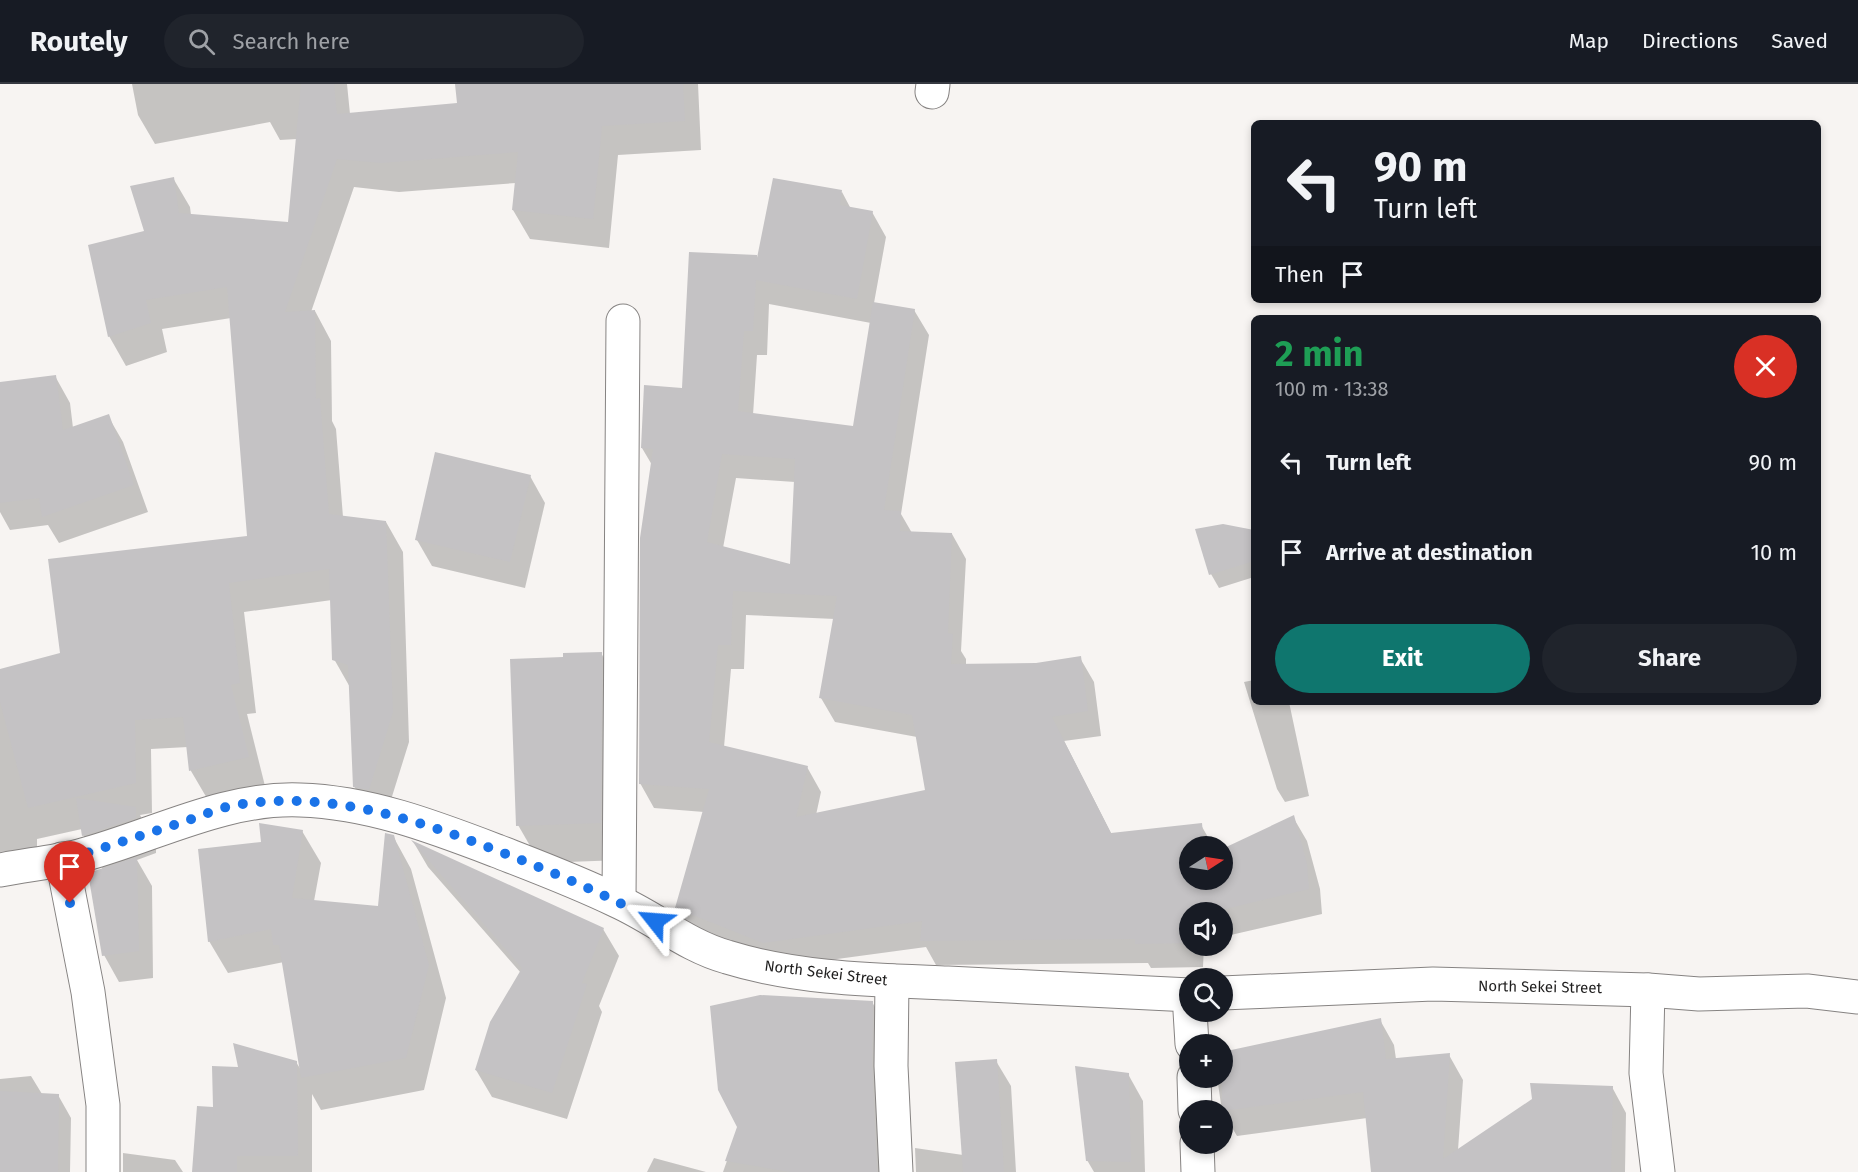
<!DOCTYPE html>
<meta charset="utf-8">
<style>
body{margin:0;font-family:"Fira Sans",sans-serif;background:#20242c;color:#f1f3f6;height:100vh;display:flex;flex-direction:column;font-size:22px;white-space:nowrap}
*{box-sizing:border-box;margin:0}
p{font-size:20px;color:#9ea1a6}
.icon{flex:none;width:33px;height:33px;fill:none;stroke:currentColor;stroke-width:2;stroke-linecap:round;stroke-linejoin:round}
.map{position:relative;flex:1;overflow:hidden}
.drawer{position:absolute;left:1251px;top:231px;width:570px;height:390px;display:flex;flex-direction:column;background:#171b24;border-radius:9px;box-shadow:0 3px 9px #0003}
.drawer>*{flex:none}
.hud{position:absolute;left:1251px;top:36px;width:570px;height:183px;border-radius:9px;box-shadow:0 3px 9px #0003;background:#171b24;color:#f1f3f6;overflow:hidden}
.needle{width:39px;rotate:78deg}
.tools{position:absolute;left:1179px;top:752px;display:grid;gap:12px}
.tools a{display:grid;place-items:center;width:54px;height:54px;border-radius:50%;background:#171b24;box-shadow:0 3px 9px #0003;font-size:30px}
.pin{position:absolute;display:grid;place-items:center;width:51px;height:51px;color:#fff;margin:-62px -26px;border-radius:50% 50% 50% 0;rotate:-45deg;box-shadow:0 0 6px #0007}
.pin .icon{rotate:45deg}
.me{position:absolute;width:66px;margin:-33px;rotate:298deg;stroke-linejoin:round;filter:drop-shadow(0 0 4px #0008)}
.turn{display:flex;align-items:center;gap:21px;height:126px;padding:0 24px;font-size:27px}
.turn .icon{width:78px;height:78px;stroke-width:2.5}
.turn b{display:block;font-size:42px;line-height:51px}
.then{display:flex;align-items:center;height:57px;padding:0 24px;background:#0003;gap:12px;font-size:22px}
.round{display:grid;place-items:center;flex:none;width:63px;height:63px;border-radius:32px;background:#20242c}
.headline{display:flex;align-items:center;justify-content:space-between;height:102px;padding:0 24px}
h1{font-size:36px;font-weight:700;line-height:45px;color:#1e9e55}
.primary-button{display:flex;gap:12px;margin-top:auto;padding:12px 24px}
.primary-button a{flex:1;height:69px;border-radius:36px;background:#0f766e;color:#fff;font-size:24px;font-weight:700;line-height:69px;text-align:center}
.primary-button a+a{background:#20242c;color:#f1f3f6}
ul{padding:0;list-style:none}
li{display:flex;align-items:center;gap:18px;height:90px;padding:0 24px}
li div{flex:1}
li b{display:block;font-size:22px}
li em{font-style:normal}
header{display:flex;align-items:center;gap:36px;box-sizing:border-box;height:84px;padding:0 30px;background:#171b24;border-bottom:2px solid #363941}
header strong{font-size:28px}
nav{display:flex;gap:33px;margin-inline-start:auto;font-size:21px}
.search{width:420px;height:54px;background:#20242c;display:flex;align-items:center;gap:15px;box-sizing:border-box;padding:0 21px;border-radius:33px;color:#9ea1a6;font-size:22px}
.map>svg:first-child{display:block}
.shadow{fill:#0003;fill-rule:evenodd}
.building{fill:#c4c2c4;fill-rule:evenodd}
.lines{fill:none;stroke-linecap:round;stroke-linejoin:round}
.minor-casing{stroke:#868382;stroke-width:35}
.minor{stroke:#fff;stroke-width:33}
.route{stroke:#1a73e8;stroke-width:10;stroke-dasharray:0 18}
.labels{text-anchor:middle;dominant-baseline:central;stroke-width:4.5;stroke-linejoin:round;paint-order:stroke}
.street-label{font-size:15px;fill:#1f1e1e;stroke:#fff}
</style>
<header>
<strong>Routely</strong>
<div class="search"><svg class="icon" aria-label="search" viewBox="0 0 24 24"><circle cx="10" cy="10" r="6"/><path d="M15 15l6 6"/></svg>Search here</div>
<nav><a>Map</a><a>Directions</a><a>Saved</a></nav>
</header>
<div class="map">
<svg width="1858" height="1088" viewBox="0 0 1858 1088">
<rect width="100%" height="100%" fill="#f7f4f2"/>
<!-- shadow -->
<g class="shadow">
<polygon points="132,0 347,0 350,30 458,20 456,0 698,0 701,66 618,71 609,164 530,155 513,126 516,99 399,108 354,103 311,228 315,227 331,257 332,337 336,345 343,433 386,438 403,468 409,658 385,735 371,732 354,702 351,605 334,575 332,516 244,528 256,629 247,630 265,702 208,716 191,687 188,663 151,665 152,729 140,731 156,760 156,769 137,776 152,802 153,894 119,898 104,871 103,786 83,751 82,745 37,755 37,764 0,768 0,587 62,570 249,454 231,234 162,245 167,268 126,282 109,252 173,94 190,123 191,131 289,139 297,55 280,56 270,38 155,60 138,31"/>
<path d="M 842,108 L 851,125 L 872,128 L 886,153 L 874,219 L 914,226 L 929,251 L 901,430 L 912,449 L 952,450 L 966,475 L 961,567 L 966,575 L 966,581 L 1036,581 L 1080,574 L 1094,598 L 1101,652 L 1064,657 L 1112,751 L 1201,741 L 1213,762 L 1190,762 L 1190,795 L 1222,795 L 1293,733 L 1307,757 L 1320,805 L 1322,830 L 1222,853 L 1222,828 L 1190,828 L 1190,861 L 1204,861 L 1203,883 L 1151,884 L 1148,879 L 936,881 L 926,863 L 778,883 L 691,848 L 677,824 L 704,728 L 654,724 L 640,699 L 652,381 L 642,364 L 683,306 L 757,172 L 758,176 ZM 769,220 L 871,239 L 854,343 L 753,331 L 757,271 L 767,271 ZM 736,394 L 795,398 L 791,482 L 723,464 ZM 746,531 L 835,535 L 821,614 L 835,638 L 917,653 L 927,707 L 816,731 L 821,708 L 807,683 L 724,663 L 731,585 L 744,585 Z"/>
<polygon points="55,292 70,319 73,344 108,332 123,358 148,428 59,459 48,441 10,446 0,428 0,299"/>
<polygon points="530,392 545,419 525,504 432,482 417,456"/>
<polygon points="1254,451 1254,493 1219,504 1211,490"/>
<polygon points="601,569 623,607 622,776 540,779 518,741 565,574"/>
<polygon points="1254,596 1254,618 1289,618 1309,712 1285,718 1277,705 1244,598"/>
<polygon points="302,747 321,779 314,817 380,824 393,752 411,785 446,914 424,1006 321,1026 312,1010 312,1088 194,1088 215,1025 240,984 296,978 301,986 284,878 228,889 209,857 262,759"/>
<polygon points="414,759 603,845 619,872 599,922 602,928 567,1035 492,1013 476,986 521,889 428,783"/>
<polygon points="872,918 887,943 890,1088 723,1088 739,1043"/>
<polygon points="1380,936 1394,961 1396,975 1449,971 1463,996 1458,1066 1612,1003 1626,1029 1625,1088 1372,1088 1367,1034 1237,1052 1222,1027 1217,993 1222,993"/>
<polygon points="996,977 1011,1002 1016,1088 916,1088 915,1064 963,1071"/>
<polygon points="1128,990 1143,1017 1145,1088 1094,1088 1087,1076"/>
<polygon points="31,992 42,1010 58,1011 71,1034 70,1088 0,1088 0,995"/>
<polygon points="123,1069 175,1076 183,1088 123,1088"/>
<polygon points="654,1074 706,1088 647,1088"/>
</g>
<!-- building -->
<g class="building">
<polygon points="301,0 334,0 337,30 457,19 455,0 683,0 685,37 602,42 593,135 512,126 518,68 381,79 337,75 285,228 315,226 316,315 320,314 329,430 386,437 393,628 369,706 353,703 348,581 332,576 329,485 229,499 240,599 231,601 249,673 189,687 183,633 135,636 136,699 28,724 0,618 0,585 60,569 48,475 247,452 227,203 146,216 151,239 108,253 88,161 144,147 130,102 174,93 179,129 288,138"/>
<path d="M 773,94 L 842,106 L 840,121 L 873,127 L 857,215 L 756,196 L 753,247 L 744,247 L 738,327 L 853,342 L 873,218 L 915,225 L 884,426 L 901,427 L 900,447 L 952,449 L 948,549 L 953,550 L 951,580 L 1036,579 L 1081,572 L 1088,627 L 1052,633 L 1111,749 L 1202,739 L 1204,762 L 1190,762 L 1190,795 L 1222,795 L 1222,765 L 1294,731 L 1307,780 L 1309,805 L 1213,828 L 1190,828 L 1190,859 L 1135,860 L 1135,855 L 920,857 L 922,837 L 763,859 L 675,824 L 709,705 L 639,700 L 640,454 L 653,365 L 641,364 L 644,301 L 682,304 L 689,168 L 757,171 L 757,174 ZM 722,370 L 795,375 L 790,480 L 707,458 ZM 733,507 L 837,512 L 819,614 L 912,631 L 925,706 L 796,733 L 808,682 L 709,658 L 718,561 L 731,561 Z"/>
<polygon points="56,291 63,346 109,330 134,401 42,433 39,414 0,419 0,298"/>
<polygon points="435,368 531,391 510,478 415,456"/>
<polygon points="1223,440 1254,446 1254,477 1209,491 1195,445"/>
<polygon points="602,568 601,739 516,742 510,575 563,573 563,569"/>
<polygon points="76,714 136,723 136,734 82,752"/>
<polygon points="259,739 303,746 292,814 378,822 385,749 394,751 429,881 406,974 301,994 279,861 273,861 271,845 208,858 198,765 261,758"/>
<polygon points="411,756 604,844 582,899 587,900 552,1009 475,986 490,938 522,884"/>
<polygon points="137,773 139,867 102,872 88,789"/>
<polygon points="760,911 873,917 872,983 877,1088 790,1088 725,1077 737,1043 718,1006 710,922"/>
<polygon points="1381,934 1386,975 1450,969 1443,1075 1532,1015 1530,999 1613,1002 1611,1088 1371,1088 1363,1008 1222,1027 1222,968"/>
<polygon points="233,959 297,977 298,1072 237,1072 237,1088 192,1088 197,1022 213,1023 212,982 238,983"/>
<polygon points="997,975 1004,1088 963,1088 955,978"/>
<polygon points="1075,982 1129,989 1131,1078 1086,1077"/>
<polygon points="0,1007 59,1010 58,1088 0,1088"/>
</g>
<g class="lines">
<!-- minor casing -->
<g class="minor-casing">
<g id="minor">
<polyline points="932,8 933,0"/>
<polyline points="62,775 88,908 103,1021 103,1088"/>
<path d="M 0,786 C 26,781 54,778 79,772 C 152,753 223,713 300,716 C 369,718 434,743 497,767 C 538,783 578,798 617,817 C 655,834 687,862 727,873 C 798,895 875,896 948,899 C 1029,903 1109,907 1190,911"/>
<polyline points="619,817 623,237"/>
<polyline points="892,897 891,982 896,1088"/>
<polyline points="1648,906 1646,989 1658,1088"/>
<polyline points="1222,909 1433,900 1648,906 1699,910 1807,907 1858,913"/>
<polyline points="1190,927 1192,960"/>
<polyline points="1194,993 1195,1026"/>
<polyline points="1197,1059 1198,1088"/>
</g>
</g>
<!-- minor -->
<use href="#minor" class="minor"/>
</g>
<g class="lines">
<!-- route -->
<path class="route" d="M 70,819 L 62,775 L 78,772 C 114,760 150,749 186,737 C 204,731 223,722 242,720 C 334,707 421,737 506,770 C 557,790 607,811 655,837"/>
</g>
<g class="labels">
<!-- street labels -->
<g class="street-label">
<text transform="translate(826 889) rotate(7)">North Sekei Street</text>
<text transform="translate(1540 903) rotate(1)">North Sekei Street</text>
</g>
</g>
</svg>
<div class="tools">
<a><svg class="needle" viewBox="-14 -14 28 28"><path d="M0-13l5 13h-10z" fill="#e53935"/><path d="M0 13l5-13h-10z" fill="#9ea1a6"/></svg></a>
<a><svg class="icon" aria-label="sound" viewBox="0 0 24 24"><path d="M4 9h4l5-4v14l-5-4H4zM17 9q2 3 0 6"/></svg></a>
<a><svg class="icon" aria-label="search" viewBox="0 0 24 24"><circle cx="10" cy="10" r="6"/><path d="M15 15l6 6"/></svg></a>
<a>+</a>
<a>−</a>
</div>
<div class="pin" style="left:70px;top:819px;background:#d93025"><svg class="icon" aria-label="arrive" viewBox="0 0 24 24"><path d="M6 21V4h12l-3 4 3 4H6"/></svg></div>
<svg class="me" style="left:655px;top:837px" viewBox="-20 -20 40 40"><path d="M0-17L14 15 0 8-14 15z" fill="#1a73e8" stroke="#fff" stroke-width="4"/></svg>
<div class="hud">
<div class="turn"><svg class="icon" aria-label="left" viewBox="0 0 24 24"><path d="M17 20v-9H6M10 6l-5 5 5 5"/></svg><div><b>90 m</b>Turn left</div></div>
<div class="then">Then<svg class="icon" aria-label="arrive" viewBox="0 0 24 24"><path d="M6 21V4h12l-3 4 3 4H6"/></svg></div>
</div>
<section class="drawer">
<div class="headline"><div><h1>2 min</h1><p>100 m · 13:38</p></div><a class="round" style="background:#d93025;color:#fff"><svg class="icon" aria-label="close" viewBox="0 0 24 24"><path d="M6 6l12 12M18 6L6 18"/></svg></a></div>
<ul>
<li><svg class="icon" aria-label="left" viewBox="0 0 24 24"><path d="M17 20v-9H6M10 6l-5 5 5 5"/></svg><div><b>Turn left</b></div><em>90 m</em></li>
<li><svg class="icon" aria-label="arrive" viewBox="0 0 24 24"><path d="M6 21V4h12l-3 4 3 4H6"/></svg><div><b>Arrive at destination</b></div><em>10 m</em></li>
</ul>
<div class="primary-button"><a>Exit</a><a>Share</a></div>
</section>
</div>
